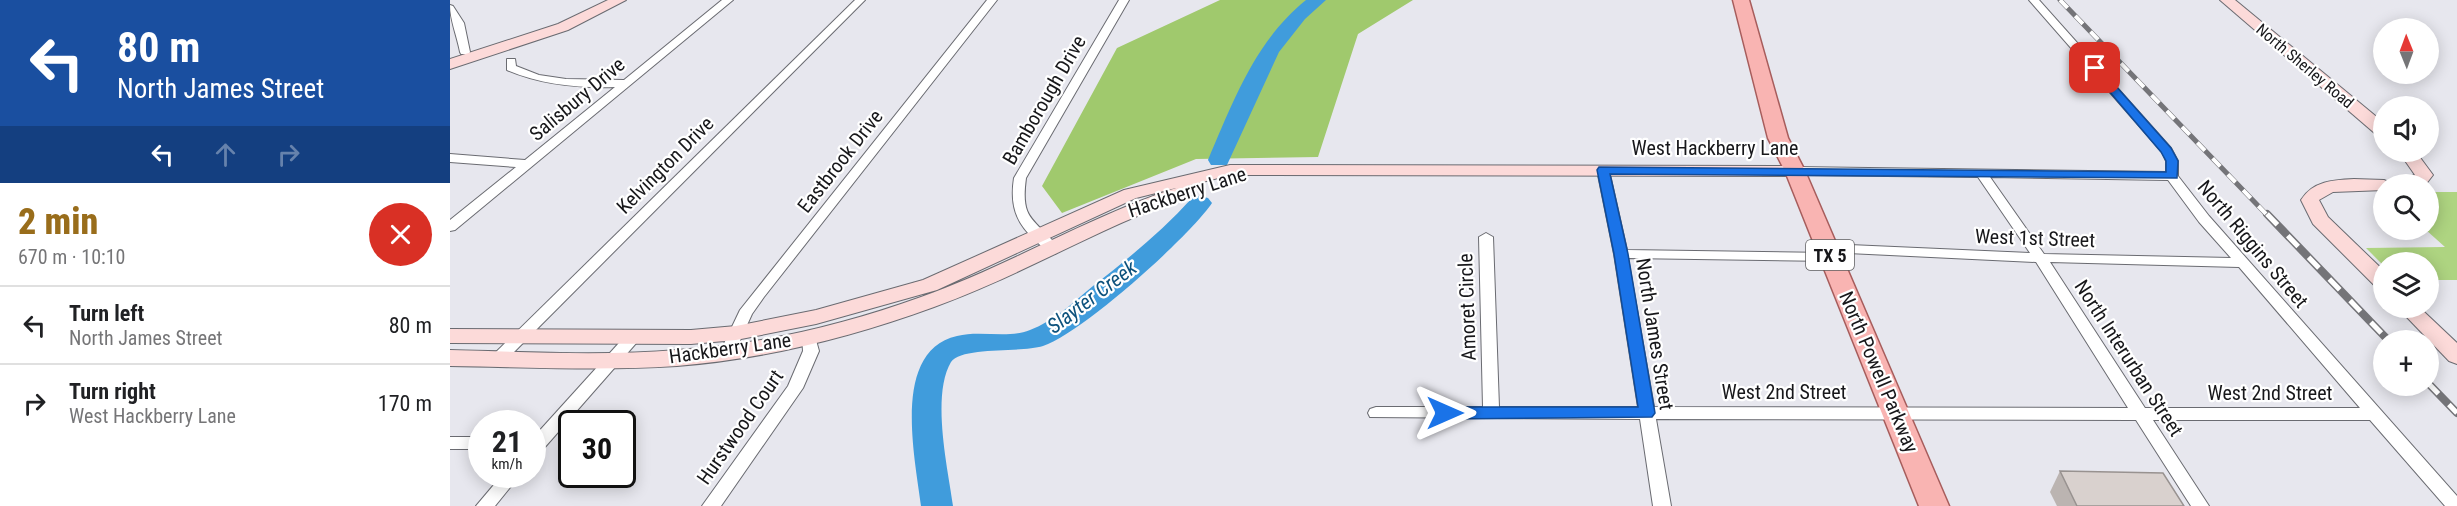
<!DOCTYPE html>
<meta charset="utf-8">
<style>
body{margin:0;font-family:"Roboto Condensed",sans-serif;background:#f2f2f2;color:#202124;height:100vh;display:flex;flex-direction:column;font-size:22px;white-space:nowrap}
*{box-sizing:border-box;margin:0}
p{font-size:20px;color:#757577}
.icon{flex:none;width:33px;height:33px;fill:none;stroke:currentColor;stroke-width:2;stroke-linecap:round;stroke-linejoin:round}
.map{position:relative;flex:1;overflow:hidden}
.details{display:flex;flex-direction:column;background:#fff;width:450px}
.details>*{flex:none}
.top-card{background:#1a4fa0;color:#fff;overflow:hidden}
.needle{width:39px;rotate:359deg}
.tools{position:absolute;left:1923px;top:18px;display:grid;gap:12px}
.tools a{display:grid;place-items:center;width:66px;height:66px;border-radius:50%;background:#fff;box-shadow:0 3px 15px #0003;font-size:30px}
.speed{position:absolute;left:18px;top:410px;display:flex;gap:12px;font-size:30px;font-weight:700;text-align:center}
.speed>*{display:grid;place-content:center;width:78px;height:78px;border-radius:50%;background:#fff;box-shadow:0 3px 15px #0003;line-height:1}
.speed small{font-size:15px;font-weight:400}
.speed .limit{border:3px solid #111;border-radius:9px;background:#fff;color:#111}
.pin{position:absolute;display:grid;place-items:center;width:51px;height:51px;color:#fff;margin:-26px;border-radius:12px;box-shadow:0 3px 9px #0006}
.me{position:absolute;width:66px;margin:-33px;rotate:90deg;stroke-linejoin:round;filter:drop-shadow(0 0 4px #0008)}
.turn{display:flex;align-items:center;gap:21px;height:126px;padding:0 18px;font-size:27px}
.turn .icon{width:78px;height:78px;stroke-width:2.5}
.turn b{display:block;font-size:42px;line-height:51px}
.lanes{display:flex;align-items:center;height:57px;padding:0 18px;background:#0003;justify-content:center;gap:30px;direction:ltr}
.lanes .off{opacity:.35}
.round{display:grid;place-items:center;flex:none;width:63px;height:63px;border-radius:32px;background:#f2f2f2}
.overview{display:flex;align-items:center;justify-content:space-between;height:102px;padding:0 18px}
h1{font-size:36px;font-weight:800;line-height:45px;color:#996d1b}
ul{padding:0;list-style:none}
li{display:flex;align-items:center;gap:18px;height:78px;padding:0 18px;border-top:2px solid #e0e0e0}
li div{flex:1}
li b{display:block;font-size:22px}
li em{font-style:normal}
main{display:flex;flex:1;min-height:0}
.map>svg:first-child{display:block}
.green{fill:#aed481}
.forest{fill:#a0c96d}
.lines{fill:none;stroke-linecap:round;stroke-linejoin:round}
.river{fill:#409cdc;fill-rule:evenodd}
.street-casing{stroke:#6a6b71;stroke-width:2}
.secondary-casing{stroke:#6a6b71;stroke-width:2}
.primary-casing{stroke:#a75d5c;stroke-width:3}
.street{fill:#fff;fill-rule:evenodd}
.secondary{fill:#fcdad9;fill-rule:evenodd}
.primary{fill:#f9b4b2;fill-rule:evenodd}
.rail-far1-casing{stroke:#747478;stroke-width:5}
.rail-casing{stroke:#747478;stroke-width:8}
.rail-far1{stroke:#fff;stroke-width:4;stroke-dasharray:11;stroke-linecap:butt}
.rail{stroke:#fff;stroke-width:5;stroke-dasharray:15;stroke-linecap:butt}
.wall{fill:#bbb4b1}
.building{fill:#d9d1ce;stroke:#989290;stroke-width:1.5}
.route{fill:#1a73e8;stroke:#114b97;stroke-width:1.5}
.labels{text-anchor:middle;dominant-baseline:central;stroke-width:4.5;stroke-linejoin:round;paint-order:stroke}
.far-street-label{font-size:16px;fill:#17171a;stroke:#fff}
.shield{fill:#fff;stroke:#5d5d5f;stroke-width:1.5}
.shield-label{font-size:18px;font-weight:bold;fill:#17171a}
.street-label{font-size:20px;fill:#17171a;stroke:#fff}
.water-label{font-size:21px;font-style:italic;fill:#0d527d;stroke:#fff}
</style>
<main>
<section class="details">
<div class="top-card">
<div class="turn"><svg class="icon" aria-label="left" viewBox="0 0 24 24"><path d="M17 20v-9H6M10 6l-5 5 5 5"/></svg><div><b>80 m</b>North James Street</div></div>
<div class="lanes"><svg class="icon" aria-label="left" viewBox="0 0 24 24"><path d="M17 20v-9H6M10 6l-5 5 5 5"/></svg><svg class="icon off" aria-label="ahead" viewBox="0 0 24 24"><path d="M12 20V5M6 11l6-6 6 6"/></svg><svg class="icon off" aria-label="right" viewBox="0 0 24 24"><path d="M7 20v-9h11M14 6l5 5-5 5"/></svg></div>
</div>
<div class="overview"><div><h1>2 min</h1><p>670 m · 10:10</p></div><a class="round" style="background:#d93025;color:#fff"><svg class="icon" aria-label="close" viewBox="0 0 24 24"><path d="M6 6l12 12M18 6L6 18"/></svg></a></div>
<ul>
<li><svg class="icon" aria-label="left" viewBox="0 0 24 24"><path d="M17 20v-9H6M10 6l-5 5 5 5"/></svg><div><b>Turn left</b><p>North James Street</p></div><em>80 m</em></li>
<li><svg class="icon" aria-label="right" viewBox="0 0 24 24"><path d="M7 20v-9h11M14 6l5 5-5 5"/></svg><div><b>Turn right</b><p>West Hackberry Lane</p></div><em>170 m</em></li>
</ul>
</section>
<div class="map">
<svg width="2007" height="506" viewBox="0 0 2007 506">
<rect width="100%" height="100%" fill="#e7e7ee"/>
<!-- green -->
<polygon class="green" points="1979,192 2007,192 2007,280 1979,280 1978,262 1934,262 1933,265 1916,248 1995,247 1976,230 1978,230"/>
<!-- forest -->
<polygon class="forest" points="770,0 963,0 908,34 868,157 746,159 612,213 592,186 667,48"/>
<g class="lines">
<!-- river -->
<g class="river">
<path d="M 856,0 L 876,0 L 855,19 L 829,52 L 777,165 L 761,165 L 758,160 C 783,102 805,41 856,0 Z"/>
<path d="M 750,196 L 758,198 L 762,203 C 738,238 632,333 593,346 C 571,353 512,346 501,362 C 481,396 498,469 503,506 L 471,506 C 465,457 441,351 507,336 C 530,330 558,339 580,330 C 604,321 624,302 643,286 C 678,259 712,231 742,198 Z"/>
</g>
<!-- street casing -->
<g class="street-casing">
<g id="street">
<path d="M 272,0 L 283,0 L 5,230 L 0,231 L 0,220 L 66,167 L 0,162 L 0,154 L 75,160 L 165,87 C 128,88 92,85 57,70 L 57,59 L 65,59 L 66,66 L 89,75 L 116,79 L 174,80 Z"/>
<polygon points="405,0 415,0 53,363 43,363 40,359 43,355"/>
<polygon points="537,0 547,0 314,297 302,314 283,356 273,356 270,352 290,310"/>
<path d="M 669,0 L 679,0 L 576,178 C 570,222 585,218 608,247 L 601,251 C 594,249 590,245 585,240 C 565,222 560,204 564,178 Z"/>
<path d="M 1579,0 L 1589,0 L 1721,148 L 1728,161 L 1728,176 L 1759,216 L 2007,496 L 2007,506 L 1995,506 L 1920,420 L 1703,420 L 1759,506 L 1741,506 L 1686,420 L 1206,419 L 1221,506 L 1203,506 L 1190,419 L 920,417 L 918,413 L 920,409 L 926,407 L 1033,407 L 1029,237 L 1036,233 L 1043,237 L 1049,407 L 1188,407 L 1164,254 L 1147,170 L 1153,166 L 1159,170 L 1177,250 L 1380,253 L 1387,257 L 1380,261 L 1178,258 L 1204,407 L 1678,408 L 1586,262 L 1377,252 L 1370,248 L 1377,244 L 1580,253 L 1528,177 L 1345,175 L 1339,171 L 1345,167 L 1716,172 L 1716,161 L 1712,152 ZM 1540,177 L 1718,180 L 1749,222 L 1781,258 L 1594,254 ZM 1600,262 L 1789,267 L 1910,408 L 1695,408 Z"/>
<path d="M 0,5 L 3,6 L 14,23 L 20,52 L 19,54 L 11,54 L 10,52 C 7,36 0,20 0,5 Z"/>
<polygon points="183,332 188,333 190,337 188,341 88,455 82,457 82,439 178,333"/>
<polygon points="359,332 364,333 369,351 353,388 271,506 252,506 338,386 353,351 352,337 354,333"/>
<rect x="0" y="437" width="32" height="12"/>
<polygon points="53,474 71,474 45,506 26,506"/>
</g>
</g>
<!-- secondary casing -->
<g class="secondary-casing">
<g id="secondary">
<polygon points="158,0 176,0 118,30 0,69 0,59 108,24"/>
<polygon points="1770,0 1785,0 1934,123 1934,137 1928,136"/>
<polygon points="1949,152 1966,152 1983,175 1976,184 1946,184 1949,180 1965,175"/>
<path d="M 780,165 L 1345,166 L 1354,171 L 1345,176 L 780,175 L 737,186 L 745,191 L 742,195 C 653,225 573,275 484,307 C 402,337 315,359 227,366 C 152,371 76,367 0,366 L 0,350 C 76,352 152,356 227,350 C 310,345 393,325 471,297 C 558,266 638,217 726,188 L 686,198 L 487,290 L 366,324 L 286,340 L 241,344 L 0,343 L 0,329 L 241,330 L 286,326 L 366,310 L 473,280 L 674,190 Z"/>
<path d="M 1904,179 L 1934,180 L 1943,184 L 1934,184 L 1934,190 L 1883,192 L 1869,200 L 1878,217 L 1934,271 L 1934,289 L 1927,288 L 1863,224 L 1851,200 C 1863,181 1883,180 1904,179 Z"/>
<polygon points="1948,308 1970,308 2007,343 2007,364 1999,361"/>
</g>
</g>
<!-- primary casing -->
<g class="primary-casing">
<polygon id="primary" points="1283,0 1299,0 1338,138 1355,171 1499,506 1469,506 1335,171 1318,138"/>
</g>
<!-- street -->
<use href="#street" class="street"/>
<!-- secondary -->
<use href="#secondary" class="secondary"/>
<!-- primary -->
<use href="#primary" class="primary"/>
<!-- rail-far1 casing -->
<g class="rail-far1-casing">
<polyline id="rail-far1" points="1610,0 1818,216"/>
</g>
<!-- rail casing -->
<g class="rail-casing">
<g id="rail">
<polyline points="1817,214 1938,340"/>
<polyline points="1978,383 2007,413"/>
</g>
</g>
<!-- rail-far1 -->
<use href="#rail-far1" class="rail-far1"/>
<!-- rail -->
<use href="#rail" class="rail"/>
</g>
<!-- wall -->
<polygon class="wall" points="1610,471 1734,506 1607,506 1600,492"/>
<!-- building -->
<polygon class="building" points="1610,471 1713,473 1734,506 1627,506"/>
<!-- route -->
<polygon class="route" points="1641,66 1648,66 1721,148 1728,161 1727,178 1160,174 1178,254 1205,413 1202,417 995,419 987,413 995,407 1188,407 1164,254 1147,170 1149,167 1716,172 1716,161 1711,152 1641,70"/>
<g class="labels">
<!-- far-street labels -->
<g class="far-street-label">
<text transform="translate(1855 66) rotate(40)">North Sherley Road</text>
</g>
<!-- shield labels -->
<rect class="shield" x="1356" y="240" width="48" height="30" rx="4.5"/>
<g class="shield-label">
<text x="1380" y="255">TX 5</text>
</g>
<!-- street labels -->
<g class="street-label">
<text transform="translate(127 99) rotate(-40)">Salisbury Drive</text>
<text transform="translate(594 100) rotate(-60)">Bamborough Drive</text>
<text x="1265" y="148">West Hackberry Lane</text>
<text transform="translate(390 161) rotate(-52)">Eastbrook Drive</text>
<text transform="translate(215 165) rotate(-45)">Kelvington Drive</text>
<text transform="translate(737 192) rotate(-18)">Hackberry Lane</text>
<text transform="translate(1585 238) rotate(2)">West 1st Street</text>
<text transform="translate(1803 244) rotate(50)">North Riggins Street</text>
<text transform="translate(1017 307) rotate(-92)">Amoret Circle</text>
<text transform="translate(1205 334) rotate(81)">North James Street</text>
<text transform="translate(280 348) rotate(-8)">Hackberry Lane</text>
<text transform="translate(1679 358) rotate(57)">North Interurban Street</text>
<text transform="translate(1429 372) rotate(67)">North Powell Parkway</text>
<text x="1334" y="392">West 2nd Street</text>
<text x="1820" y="393">West 2nd Street</text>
<text transform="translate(290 427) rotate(-55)">Hurstwood Court</text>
</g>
<!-- water labels -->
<g class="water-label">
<text transform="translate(642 297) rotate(-37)">Slayter Creek</text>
</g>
</g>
</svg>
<div class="tools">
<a><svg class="needle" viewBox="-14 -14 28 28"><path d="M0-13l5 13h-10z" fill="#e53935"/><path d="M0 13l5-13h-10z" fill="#757577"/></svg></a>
<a><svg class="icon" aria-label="sound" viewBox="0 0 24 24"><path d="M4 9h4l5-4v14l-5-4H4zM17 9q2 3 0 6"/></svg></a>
<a><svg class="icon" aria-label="search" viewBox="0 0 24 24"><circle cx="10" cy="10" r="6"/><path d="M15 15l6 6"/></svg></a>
<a><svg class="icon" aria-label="layers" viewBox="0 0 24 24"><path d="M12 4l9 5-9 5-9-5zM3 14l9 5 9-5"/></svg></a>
<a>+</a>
</div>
<div class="speed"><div>21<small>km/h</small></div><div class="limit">30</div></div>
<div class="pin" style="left:1645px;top:68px;background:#d93025"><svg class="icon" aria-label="arrive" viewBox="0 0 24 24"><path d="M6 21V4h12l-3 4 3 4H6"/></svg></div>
<svg class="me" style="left:995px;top:413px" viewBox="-20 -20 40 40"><path d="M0-17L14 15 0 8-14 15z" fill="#1a73e8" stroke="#fff" stroke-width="4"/></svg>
</div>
</main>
